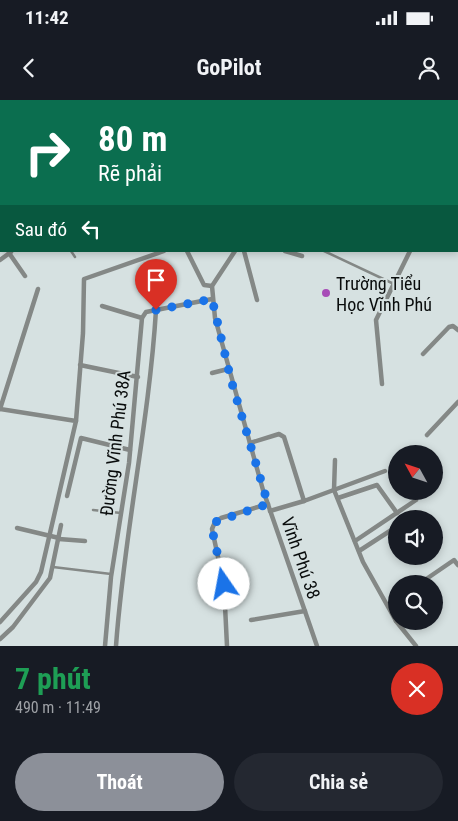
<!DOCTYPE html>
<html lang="vi">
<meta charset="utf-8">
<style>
body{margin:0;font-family:"Roboto Condensed",sans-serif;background:#242831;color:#f1f3f6;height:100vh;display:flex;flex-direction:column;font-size:19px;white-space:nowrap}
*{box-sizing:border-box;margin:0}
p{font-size:16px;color:#9ea1a6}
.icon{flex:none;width:28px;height:28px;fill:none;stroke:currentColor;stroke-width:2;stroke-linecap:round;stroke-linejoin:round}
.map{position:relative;height:546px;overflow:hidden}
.panel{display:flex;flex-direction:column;background:#171b24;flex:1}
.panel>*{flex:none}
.top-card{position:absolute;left:0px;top:0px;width:459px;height:152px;box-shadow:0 2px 8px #0003;background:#0b6e4f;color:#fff;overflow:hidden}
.needle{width:32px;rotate:310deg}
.buttons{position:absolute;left:388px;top:345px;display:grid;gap:10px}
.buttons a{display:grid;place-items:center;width:55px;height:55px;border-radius:50%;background:#171b24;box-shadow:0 2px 8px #0003;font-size:25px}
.pin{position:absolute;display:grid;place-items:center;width:42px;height:42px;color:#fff;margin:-51px -21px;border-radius:50% 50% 50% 0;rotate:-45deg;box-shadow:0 0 5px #0007}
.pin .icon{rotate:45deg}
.me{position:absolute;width:55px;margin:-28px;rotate:348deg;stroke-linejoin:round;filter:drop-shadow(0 0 4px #0008)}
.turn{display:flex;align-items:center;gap:18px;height:105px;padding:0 15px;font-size:22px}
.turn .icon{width:65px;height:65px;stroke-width:2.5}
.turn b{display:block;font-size:35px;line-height:42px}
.then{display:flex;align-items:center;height:48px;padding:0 15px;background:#0003;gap:10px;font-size:19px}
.round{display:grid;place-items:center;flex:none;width:52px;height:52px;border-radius:26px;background:#242831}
.head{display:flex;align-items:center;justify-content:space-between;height:85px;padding:0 15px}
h1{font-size:30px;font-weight:700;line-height:38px;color:#1e9e55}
.primary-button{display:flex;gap:10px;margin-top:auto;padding:10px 15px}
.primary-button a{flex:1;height:58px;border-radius:30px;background:#8c9099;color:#fff;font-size:20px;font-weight:700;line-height:58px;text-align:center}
.primary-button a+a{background:#242831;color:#f1f3f6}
.status{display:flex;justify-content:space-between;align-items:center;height:35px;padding:0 25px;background:#171b24;direction:ltr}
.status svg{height:14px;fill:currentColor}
header{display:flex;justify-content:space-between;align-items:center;height:65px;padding:0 15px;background:#171b24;font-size:22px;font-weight:700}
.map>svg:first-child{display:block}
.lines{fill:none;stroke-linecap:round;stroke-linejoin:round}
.service{stroke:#848886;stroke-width:2.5}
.minor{stroke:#848886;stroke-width:4.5}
.trunk{stroke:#303734;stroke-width:8}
.route{stroke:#1a73e8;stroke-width:9;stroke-dasharray:0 16.2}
.poi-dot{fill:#a74cb7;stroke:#d6e1e1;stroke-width:2}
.labels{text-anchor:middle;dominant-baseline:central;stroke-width:4;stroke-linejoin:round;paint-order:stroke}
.poi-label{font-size:18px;fill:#090c0c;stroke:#d6e1e1;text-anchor:start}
.street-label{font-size:18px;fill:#090c0c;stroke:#d6e1e1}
</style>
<div class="status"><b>11:42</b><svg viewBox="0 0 49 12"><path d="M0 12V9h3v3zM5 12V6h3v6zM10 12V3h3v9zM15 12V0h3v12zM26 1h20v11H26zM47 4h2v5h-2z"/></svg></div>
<header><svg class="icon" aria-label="back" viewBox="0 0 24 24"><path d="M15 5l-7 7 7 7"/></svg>GoPilot<svg class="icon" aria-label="person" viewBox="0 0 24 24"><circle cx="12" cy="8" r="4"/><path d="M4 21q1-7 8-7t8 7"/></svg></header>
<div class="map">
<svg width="458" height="546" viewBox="0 0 458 546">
<rect width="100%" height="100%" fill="#d6e1e1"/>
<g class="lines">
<!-- service -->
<g class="service">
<polyline points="320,0 321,1"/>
<polyline points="71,151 75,157"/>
<polyline points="324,151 394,184"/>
<polyline points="93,410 121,413"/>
<polyline points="53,467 111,474"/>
</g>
<!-- minor -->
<g class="minor">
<polyline points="147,1 149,0"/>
<polyline points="327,1 327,0"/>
<polyline points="345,1 345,0"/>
<polyline points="0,90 1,89"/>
<polyline points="187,151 204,185 212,186"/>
<polyline points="235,151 212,186 215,218 263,390 317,546"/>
<polyline points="244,151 257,200"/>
<polyline points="285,151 302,156"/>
<polyline points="9,153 25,176"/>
<polyline points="0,160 11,152"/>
<polyline points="102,206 142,218"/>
<polyline points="423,254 449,227 453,226 458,230"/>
<polyline points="80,265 138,277"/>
<polyline points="212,273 228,269"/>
<polyline points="382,284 376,220 410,151"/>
<polyline points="0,309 76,321 41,472 36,482 0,522"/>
<polyline points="0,309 38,189"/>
<polyline points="76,321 83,233 84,179 164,151"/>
<polyline points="427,335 458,302"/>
<polyline points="250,343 279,334 284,337 304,401 385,371"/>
<polyline points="335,360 334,390 363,462 396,521"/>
<polyline points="67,396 81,338 130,350"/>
<polyline points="338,398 377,385 397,413"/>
<polyline points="270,411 304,401"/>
<polyline points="409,419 417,414"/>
<polyline points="17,428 59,438"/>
<polyline points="59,439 85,441"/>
<polyline points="355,441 416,400"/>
<polyline points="359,451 396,427"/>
<polyline points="419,484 454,460 458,465"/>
<polyline points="251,520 305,511"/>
<polyline points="396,521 416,546"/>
<polyline points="0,539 13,527 50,478 61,425"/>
<polyline points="105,546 111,477 129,363 142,218 146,212 212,199"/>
<path d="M 116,546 C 124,433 149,323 156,210"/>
<polyline points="227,546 224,485 212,429 215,422 221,418 268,404"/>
</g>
<!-- trunk -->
<g class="trunk">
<polyline points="376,0 376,1"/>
<polyline points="387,0 388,1"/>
</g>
</g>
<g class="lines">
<!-- route -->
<polyline class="route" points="156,210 212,199 231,280 268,404 215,422 212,429 224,484"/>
</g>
<!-- markers -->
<circle class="poi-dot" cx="326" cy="193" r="5"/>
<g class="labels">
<!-- poi labels -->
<g class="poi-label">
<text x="336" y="183">Trường Tiểu<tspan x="336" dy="21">Học Vĩnh Phú</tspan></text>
</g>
<!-- street labels -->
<g class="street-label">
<text transform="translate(115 343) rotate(-83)">Đường Vĩnh Phú 38A</text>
<text transform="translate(301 458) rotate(71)">Vĩnh Phú 38</text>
</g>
</g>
</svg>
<div class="buttons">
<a><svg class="needle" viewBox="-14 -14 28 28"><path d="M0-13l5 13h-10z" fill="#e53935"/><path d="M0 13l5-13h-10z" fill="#9ea1a6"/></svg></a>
<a><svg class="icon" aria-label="sound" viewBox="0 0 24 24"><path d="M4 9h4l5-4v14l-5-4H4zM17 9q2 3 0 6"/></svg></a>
<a><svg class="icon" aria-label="search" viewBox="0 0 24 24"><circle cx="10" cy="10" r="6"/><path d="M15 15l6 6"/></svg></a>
</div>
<div class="pin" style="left:156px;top:210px;background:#d93025"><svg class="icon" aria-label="arrive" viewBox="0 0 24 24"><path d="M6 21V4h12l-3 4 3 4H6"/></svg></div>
<svg class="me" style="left:224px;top:484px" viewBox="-20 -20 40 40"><circle r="19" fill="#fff"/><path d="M0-13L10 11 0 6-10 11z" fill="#1a73e8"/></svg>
<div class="top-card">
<div class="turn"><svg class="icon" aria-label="right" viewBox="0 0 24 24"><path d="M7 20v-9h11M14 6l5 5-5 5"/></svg><div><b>80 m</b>Rẽ phải</div></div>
<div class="then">Sau đó<svg class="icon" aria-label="left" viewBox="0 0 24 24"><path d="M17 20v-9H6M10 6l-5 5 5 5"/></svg></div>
</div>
</div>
<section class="panel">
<div class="head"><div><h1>7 phút</h1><p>490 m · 11:49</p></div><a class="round" style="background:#d93025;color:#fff"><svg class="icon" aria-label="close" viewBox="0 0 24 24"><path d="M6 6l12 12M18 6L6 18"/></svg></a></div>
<div class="primary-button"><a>Thoát</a><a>Chia sẻ</a></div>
</section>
